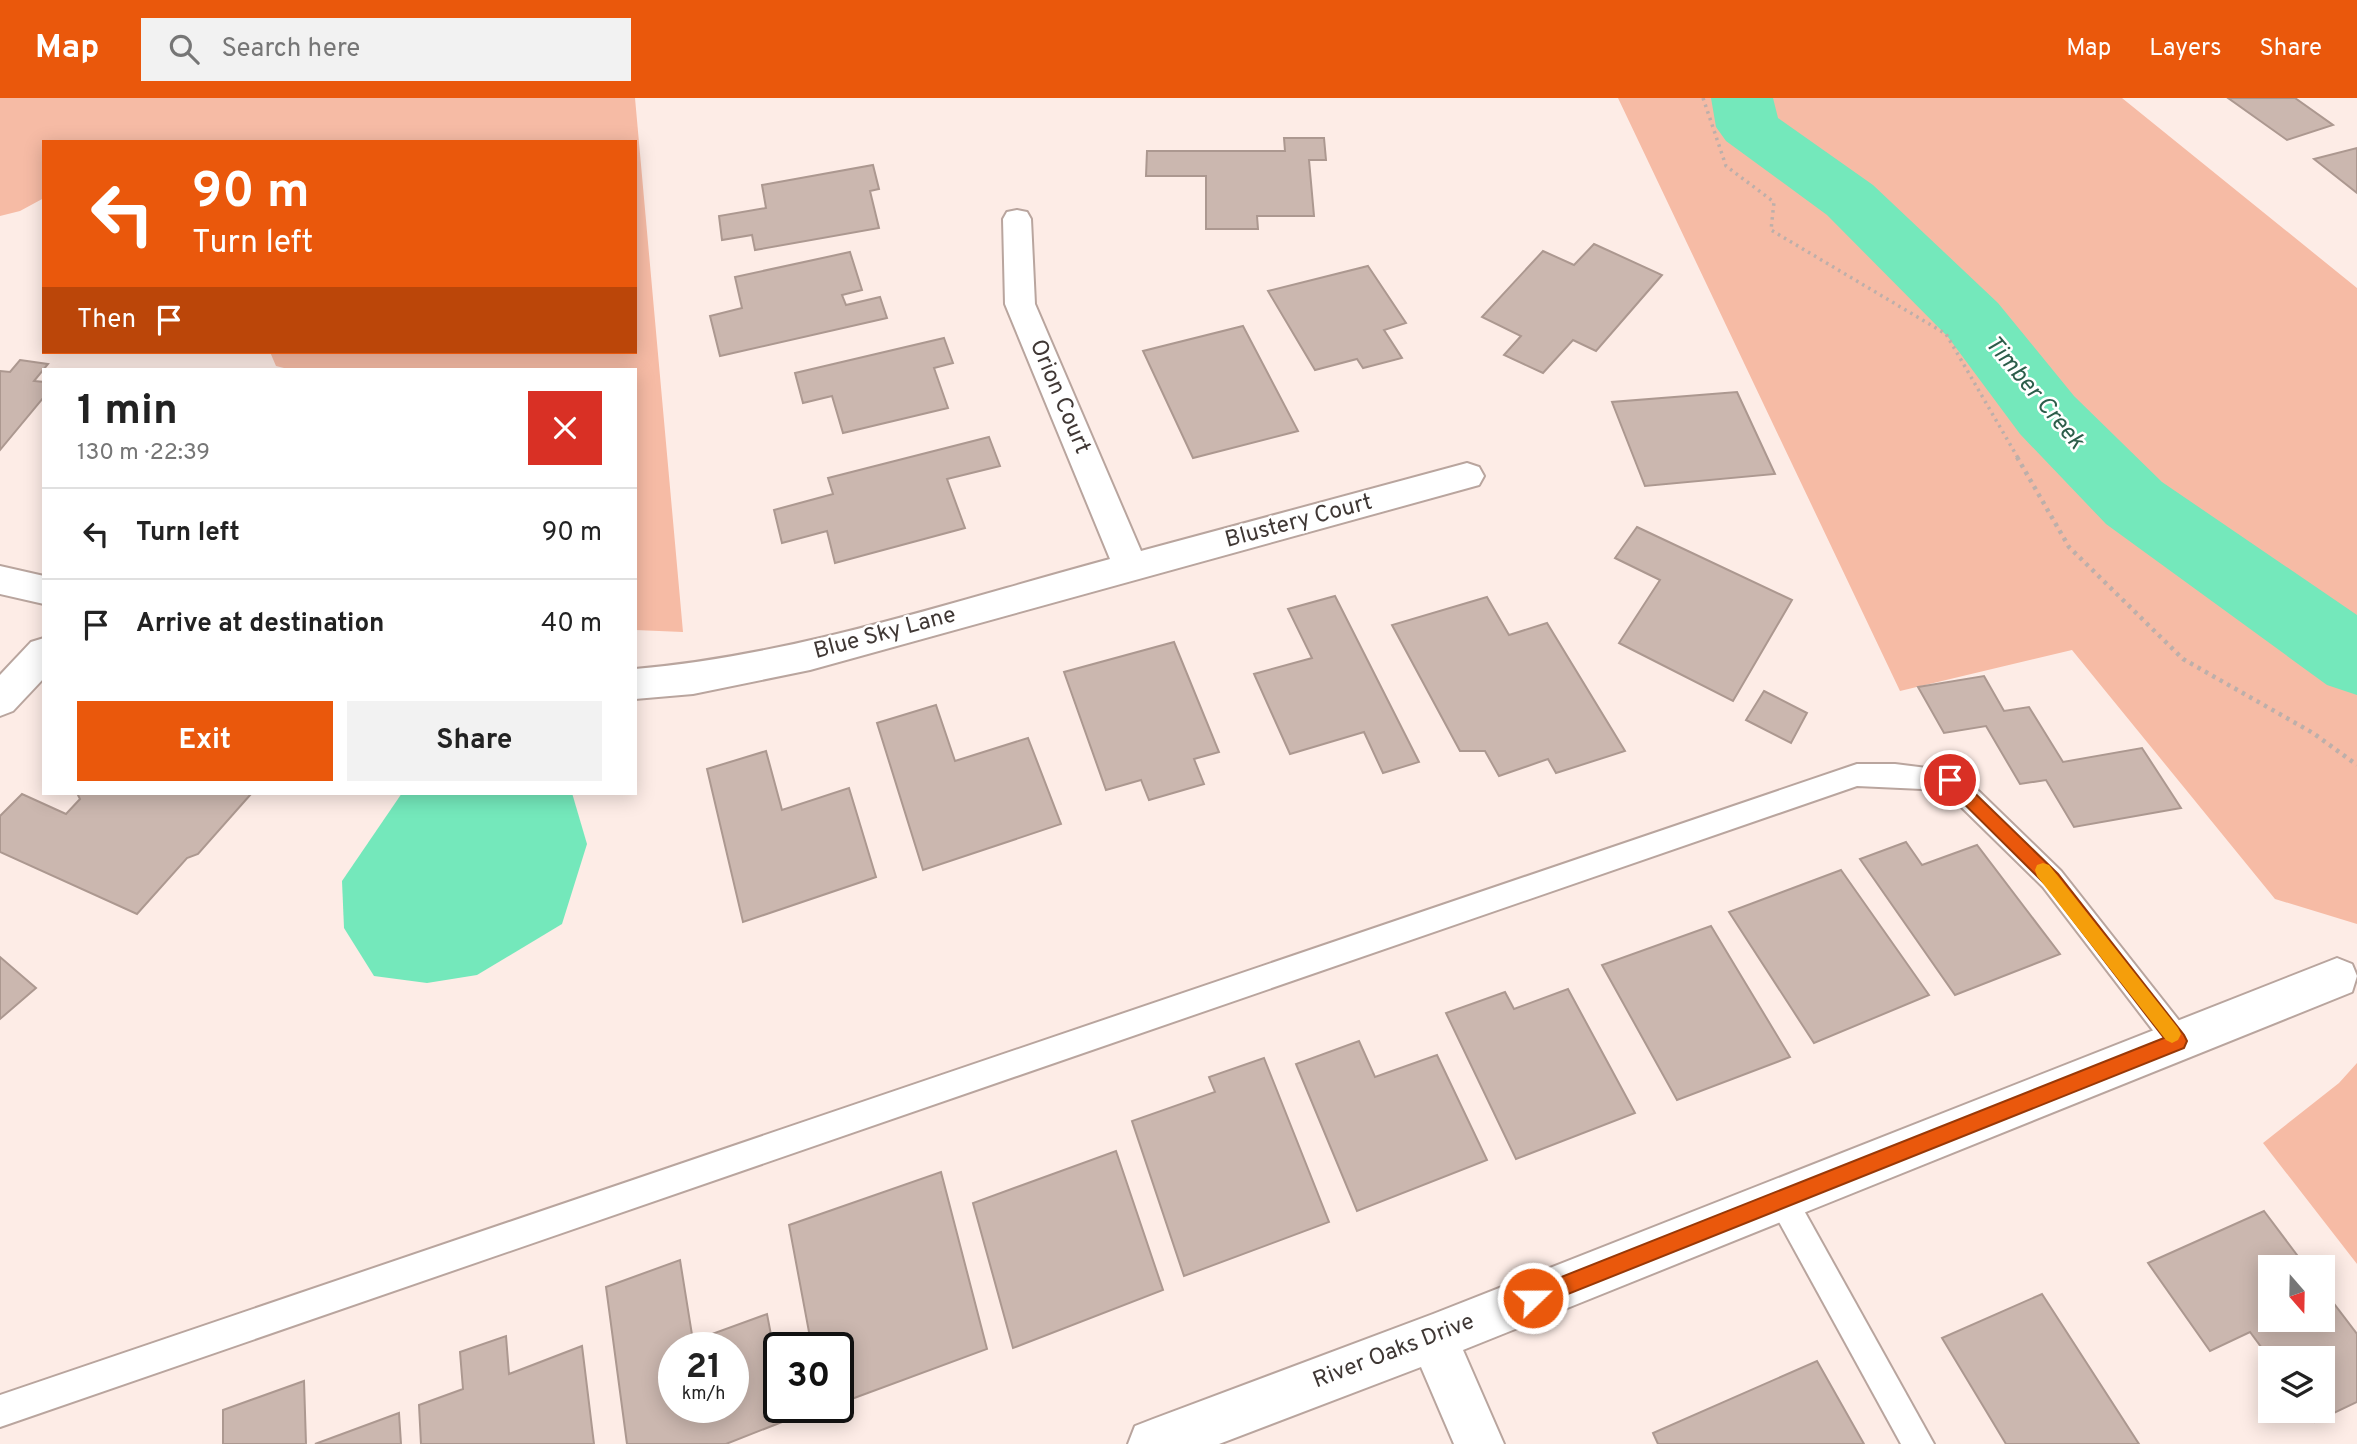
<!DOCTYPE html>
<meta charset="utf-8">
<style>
body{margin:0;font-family:Overpass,sans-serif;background:#f2f2f2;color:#222;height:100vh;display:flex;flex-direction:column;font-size:26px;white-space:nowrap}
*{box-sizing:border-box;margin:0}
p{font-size:23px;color:#767676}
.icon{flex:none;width:38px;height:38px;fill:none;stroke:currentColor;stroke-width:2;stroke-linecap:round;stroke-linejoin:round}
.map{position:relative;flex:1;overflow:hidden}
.details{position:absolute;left:42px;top:270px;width:595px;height:427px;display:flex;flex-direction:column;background:#fff;border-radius:0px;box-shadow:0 4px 18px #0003}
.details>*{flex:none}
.banner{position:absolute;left:42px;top:42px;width:595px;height:214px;border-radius:0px;box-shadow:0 4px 18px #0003;background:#ea580c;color:#fff;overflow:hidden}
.needle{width:46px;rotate:160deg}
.buttons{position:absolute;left:2258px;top:1157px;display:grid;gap:14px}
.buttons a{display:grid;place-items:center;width:77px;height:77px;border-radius:0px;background:#fff;box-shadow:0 4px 18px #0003;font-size:35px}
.speed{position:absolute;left:658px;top:1234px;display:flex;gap:14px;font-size:35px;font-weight:700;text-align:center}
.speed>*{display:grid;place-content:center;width:91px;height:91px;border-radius:50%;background:#fff;box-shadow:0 4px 18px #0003;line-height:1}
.speed small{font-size:18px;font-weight:400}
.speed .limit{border:4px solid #111;border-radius:10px;background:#fff;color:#111}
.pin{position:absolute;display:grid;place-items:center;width:60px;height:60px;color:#fff;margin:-30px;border:4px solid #fff;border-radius:50%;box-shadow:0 2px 7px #0007}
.me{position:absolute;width:77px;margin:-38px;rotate:68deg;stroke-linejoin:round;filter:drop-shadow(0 0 5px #0008)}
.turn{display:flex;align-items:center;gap:24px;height:147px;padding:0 35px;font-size:32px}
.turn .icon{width:91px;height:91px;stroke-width:2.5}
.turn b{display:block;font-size:49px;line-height:60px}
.then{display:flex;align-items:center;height:66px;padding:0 35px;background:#0003;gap:14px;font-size:26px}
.round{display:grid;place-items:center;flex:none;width:74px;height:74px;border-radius:0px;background:#f2f2f2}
.head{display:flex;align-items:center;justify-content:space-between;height:119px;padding:0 35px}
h1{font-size:42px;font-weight:700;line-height:52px}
.cta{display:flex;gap:14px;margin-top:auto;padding:14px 35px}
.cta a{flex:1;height:80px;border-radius:0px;background:#ea580c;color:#fff;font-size:28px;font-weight:700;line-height:80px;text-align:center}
.cta a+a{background:#f2f2f2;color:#222}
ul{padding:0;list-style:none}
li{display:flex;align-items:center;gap:21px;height:91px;padding:0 35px;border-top:2px solid #e0e0e0}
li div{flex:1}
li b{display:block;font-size:26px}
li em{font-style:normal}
header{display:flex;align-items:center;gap:42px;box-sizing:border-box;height:98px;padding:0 35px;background:#ea580c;color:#fff}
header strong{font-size:33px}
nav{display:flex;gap:38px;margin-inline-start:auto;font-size:24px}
.search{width:490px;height:63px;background:#f2f2f2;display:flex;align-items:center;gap:18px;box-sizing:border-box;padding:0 24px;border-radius:0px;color:#767676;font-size:26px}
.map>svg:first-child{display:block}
.green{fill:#f6bba5}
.water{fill:#74e8bb}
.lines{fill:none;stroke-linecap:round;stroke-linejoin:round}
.river{fill:#74e8bb;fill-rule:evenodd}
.building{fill:#cbb7af;stroke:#ac9890;stroke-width:2;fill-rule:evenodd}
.service-casing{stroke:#b9a59e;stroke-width:4}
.minor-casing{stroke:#b9a59e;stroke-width:4}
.path-far1{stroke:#bdafaa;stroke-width:3.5;stroke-dasharray:2.5 4.5;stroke-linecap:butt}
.path{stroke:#bdafaa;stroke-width:4.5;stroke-dasharray:3.5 5;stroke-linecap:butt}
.service{fill:#fff;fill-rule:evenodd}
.minor{fill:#fff;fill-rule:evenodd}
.route{fill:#ea580c;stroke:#983908;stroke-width:2}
.slow{fill:#f59e0b}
.labels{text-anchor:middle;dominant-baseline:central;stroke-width:5;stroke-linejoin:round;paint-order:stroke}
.street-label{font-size:23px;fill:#3f3734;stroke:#fff}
.water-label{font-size:24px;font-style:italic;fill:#2c5d4a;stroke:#fff}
</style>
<header>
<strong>Map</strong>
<div class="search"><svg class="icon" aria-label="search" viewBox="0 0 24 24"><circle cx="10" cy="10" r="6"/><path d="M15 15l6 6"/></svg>Search here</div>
<nav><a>Map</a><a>Layers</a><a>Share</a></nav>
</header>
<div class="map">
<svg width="2357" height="1346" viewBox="0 0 2357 1346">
<rect width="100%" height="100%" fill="#fdece6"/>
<!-- green -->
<g class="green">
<polygon points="0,0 635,0 683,534 635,532 635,271 288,271 276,268 270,254 635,254 635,44 44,44 44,100 20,113 0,118"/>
<polygon points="1618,0 2122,0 2357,190 2357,826 2275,801 2072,552 1900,593"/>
<polygon points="2357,965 2357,1166 2263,1045 2339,985"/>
</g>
<!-- water -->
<polygon class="water" points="402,695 572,695 587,746 562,826 477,877 427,885 374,878 344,830 342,783"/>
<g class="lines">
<!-- river -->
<polygon class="river" points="1711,0 1773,0 1778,20 1873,87 1998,205 2074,298 2162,384 2357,517 2357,597 2327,587 2106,426 2020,336 1948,239 1827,117 1726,43 1716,29"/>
</g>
<!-- building -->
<g class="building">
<polygon points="2228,0 2295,0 2333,27 2287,42"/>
<polygon points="1284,40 1324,40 1326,62 1309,62 1314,118 1257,118 1258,131 1206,131 1206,78 1146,78 1147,53 1285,53"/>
<polygon points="2357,50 2357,95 2314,61"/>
<polygon points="873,67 879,91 870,93 879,130 755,152 752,137 722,142 719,118 766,110 762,87"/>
<polygon points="1594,146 1662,177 1596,253 1573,242 1543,275 1504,257 1521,238 1482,219 1543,153 1574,167"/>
<polygon points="850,154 862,192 842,197 846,207 880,199 887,220 720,258 710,218 742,210 735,179"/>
<polygon points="1368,168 1406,225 1384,232 1402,260 1363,270 1357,261 1315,272 1268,193"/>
<polygon points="1243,228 1298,333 1193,360 1143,253"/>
<polygon points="944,240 953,265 934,270 948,310 843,335 832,298 803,305 795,275"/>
<polygon points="20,262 48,266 34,283 44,284 44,299 0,352 0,273 10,274"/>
<polygon points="1737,294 1775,376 1645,388 1612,304"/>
<polygon points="989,339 1000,368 947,381 965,430 835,465 827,433 782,445 774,412 833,396 828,380"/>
<polygon points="1637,429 1792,502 1733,603 1619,545 1660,482 1615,460"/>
<polygon points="1335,498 1419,664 1383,675 1364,634 1290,656 1254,576 1312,560 1288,511"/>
<polygon points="1487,499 1509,537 1547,525 1625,653 1556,675 1548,661 1499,678 1485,653 1460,653 1392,527"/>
<polygon points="1174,544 1219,654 1194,661 1204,686 1149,702 1141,682 1106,692 1064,574"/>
<polygon points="1984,578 2004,613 2029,609 2063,664 2142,650 2181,710 2074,729 2046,682 2020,686 1986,628 1944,635 1918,589"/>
<polygon points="1764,593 1807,615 1791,645 1746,622"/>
<polygon points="936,607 955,663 1028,640 1061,726 923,772 877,625"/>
<polygon points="766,653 782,712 849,690 876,779 743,824 707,671"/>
<polygon points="77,695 249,695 251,696 198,756 187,760 137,816 0,754 0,718 22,696 66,716 80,701"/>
<polygon points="1906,744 1922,767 1977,747 2060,856 1955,897 1860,761"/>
<polygon points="1841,772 1929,897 1814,945 1729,814"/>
<polygon points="1711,828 1790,959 1677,1002 1602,867"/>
<polygon points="0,859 36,890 0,921"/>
<polygon points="1568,891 1635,1015 1516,1061 1446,915 1505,894 1514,911"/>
<polygon points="1359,943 1375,979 1437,957 1487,1062 1357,1113 1296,966"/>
<polygon points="1264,960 1329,1124 1184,1178 1132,1023 1215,994 1209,979"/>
<polygon points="1116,1053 1163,1192 1013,1250 973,1105"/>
<polygon points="941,1074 987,1251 838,1306 838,1250 812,1250 789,1127"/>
<polygon points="2264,1113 2306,1169 2270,1169 2270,1222 2322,1222 2322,1190 2357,1236 2357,1304 2315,1324 2307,1312 2322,1312 2322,1260 2270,1261 2250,1234 2210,1253 2148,1165"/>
<path d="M 680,1162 L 693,1243 L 767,1216 L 779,1278 L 779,1309 L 785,1309 L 787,1322 L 726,1346 L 627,1346 L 606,1189 ZM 674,1250 L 733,1250 L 733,1309 L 674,1309 Z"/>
<polygon points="2042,1196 2139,1346 2006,1346 1942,1240"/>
<polygon points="506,1238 509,1276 582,1248 594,1346 421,1346 419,1307 463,1291 460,1254"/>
<polygon points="1817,1263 1864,1346 1658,1346 1653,1335"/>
<polygon points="304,1283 306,1346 223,1346 223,1312"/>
<polygon points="399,1315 401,1346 315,1346"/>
</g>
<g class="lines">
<!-- service casing -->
<g class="service-casing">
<g id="service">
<polygon points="1857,666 1895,666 1959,674 2061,773 2188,934 2192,943 2188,952 2178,956 2168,952 2043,789 1944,692 1857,688 0,1329 0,1297"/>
<polygon points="1782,1086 1792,1091 1934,1346 1901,1346 1772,1111 1767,1101 1772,1091"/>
</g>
</g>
<!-- minor casing -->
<g class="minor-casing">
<g id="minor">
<path d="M 1017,112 L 1027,114 L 1031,121 L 1035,206 L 1141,453 L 1467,365 L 1479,369 L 1484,378 L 1479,387 L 810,572 L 693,596 L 635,601 L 635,571 C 797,557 954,503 1110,461 L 1005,206 L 1003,121 L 1007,114 Z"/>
<polygon points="0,468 44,478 44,506 0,496"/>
<polygon points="44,540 44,580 13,613 0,618 0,577 31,544"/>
<polygon points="2337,860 2352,866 2357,878 2352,894 1463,1252 1504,1346 1454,1346 1421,1269 1219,1346 1128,1346 1135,1328 1153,1321 1433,1216"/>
</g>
</g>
<!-- path-far1 -->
<polyline class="path-far1" points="1703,0 1726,68 1774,104 1771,132 1946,236 2018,360"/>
<!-- path -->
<polyline class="path" points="2017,359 2069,449 2183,561 2313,635 2357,667"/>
<!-- service -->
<use href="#service" class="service"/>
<!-- minor -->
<use href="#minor" class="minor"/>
</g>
<!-- route -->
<polygon class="route" points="1950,675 1956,677 2058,776 2184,937 2187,943 2184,950 1533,1210 1526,1207 1523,1200 1526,1193 2164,940 2046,787 1945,687 1942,682 1945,677"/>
<!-- slow -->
<polygon class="slow" points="2043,765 2049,767 2178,930 2181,936 2178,942 2172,945 2166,942 2037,778 2035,772 2037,767"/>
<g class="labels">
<!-- street labels -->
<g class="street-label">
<text transform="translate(1059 299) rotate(67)">Orion Court</text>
<text transform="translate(1299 424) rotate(-15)">Blustery Court</text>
<text transform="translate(885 536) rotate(-15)">Blue Sky Lane</text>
<text transform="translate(1394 1254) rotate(-21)">River Oaks Drive</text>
</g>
<!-- water labels -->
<g class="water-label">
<text transform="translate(2034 295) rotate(50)">Timber Creek</text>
</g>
</g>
</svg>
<div class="buttons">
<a><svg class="needle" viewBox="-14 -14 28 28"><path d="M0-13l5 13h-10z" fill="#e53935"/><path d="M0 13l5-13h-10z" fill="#767676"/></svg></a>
<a><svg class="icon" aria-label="layers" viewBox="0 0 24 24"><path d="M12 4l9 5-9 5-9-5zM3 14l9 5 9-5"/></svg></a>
</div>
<div class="speed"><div>21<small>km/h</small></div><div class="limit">30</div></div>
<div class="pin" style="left:1950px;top:682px;background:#d93025"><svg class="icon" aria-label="arrive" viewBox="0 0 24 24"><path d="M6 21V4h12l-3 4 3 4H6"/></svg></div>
<svg class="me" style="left:1533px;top:1200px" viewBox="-20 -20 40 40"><circle r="17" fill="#ea580c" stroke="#fff" stroke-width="3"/><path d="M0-11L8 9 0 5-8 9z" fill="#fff"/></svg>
<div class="banner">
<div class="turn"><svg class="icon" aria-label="left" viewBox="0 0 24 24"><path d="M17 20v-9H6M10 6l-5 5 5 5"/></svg><div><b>90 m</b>Turn left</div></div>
<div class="then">Then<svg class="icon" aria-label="arrive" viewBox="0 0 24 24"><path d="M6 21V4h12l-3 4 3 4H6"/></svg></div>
</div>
<section class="details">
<div class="head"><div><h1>1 min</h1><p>130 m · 22:39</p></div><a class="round" style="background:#d93025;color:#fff"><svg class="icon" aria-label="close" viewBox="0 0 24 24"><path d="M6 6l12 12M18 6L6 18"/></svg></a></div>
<ul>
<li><svg class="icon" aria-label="left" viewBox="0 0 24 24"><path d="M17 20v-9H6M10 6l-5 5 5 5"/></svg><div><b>Turn left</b></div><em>90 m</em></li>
<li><svg class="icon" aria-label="arrive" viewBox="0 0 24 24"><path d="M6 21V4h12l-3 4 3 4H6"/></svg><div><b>Arrive at destination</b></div><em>40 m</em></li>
</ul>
<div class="cta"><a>Exit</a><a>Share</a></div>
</section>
</div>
